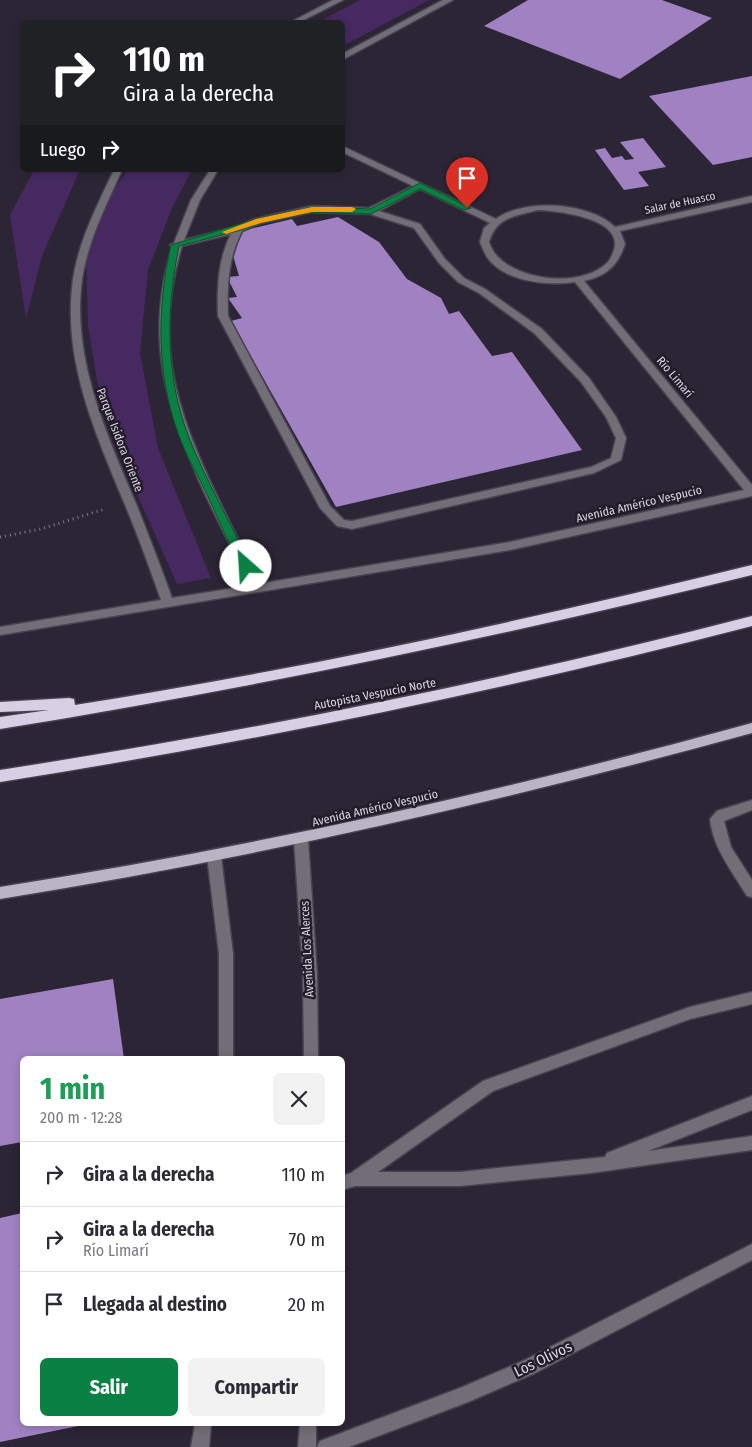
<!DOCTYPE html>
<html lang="es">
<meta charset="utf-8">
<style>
body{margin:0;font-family:"Fira Sans Condensed",sans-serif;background:#f2f2f3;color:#2b2b33;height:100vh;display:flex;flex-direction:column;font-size:19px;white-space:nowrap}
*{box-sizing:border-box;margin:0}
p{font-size:16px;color:#7c7c81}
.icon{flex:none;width:28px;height:28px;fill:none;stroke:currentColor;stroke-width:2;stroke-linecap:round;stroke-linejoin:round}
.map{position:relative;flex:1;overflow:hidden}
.details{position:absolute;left:20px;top:1056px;width:325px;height:370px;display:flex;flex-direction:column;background:#fff;border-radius:8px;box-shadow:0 2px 8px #0003}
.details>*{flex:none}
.top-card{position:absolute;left:20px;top:20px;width:325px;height:152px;border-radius:8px;box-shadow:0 2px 8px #0003;background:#202124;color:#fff;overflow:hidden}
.pin{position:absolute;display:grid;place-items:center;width:42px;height:42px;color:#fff;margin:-51px -21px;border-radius:50% 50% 50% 0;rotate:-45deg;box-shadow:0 0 5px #0007}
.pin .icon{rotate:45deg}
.me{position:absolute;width:55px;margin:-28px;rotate:334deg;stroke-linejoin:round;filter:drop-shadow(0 0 4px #0008)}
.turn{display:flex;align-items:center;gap:18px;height:105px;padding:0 20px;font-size:22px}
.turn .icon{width:65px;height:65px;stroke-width:2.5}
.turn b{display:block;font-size:35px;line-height:42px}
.then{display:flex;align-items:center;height:48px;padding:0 20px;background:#0003;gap:10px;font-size:19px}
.round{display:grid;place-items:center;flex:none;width:52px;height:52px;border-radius:8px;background:#f2f2f3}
.headline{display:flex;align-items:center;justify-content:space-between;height:85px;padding:0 20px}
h1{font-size:30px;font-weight:700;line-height:38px;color:#1e9e55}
.primary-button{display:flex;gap:10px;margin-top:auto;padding:10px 20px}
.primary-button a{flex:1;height:58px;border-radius:8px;background:#0b8043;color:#fff;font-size:20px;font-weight:700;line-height:58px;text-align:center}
.primary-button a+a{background:#f2f2f3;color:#2b2b33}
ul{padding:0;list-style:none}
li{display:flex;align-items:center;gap:15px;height:65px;padding:0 20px;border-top:1px solid #e1e1e2}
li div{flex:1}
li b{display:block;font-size:19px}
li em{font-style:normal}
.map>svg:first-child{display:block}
.green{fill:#452960}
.building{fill:#a082c2}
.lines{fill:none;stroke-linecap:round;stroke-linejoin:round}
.minor-casing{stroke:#484151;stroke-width:3}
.major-casing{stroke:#484151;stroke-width:3}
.highway-casing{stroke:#484151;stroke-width:3}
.path{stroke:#807a88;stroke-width:3;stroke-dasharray:1 4;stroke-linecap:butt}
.minor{fill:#726e77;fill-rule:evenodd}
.major{fill:#bbb4c5;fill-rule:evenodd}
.highway{fill:#d8cfe4;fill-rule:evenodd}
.route{fill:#0b8043;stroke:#07532c}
.slow{fill:#f59e0b}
.labels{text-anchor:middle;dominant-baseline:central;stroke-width:5;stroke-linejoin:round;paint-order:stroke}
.far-street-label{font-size:11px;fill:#dbd6e1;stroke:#231c2b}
.street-label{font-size:12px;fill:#dbd6e1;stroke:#231c2b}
.near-street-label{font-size:15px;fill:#dbd6e1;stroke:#231c2b}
</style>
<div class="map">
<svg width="752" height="1447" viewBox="0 0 752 1447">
<rect width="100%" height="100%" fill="#2c2535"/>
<!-- green -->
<g class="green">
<polygon points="360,0 429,0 343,46 342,22 319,22"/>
<polygon points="34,170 80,170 42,256 26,319 10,215"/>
<polygon points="128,170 192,170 172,208 148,270 140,353 158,448 211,578 177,584 132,483 97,381 88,325 86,259 111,193"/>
</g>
<!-- building -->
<g class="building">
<polygon points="528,0 662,0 712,18 620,79 484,26"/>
<polygon points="752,76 752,157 713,165 649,96"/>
<polygon points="643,138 666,167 638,172 649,186 624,190 595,150 605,148 612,158 622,156 625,160 634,159 620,142"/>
<polygon points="338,217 379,242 407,279 441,298 449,314 459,311 492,356 512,352 582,450 336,507 231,321 242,318 228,298 237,297 227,277 239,276 232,252 237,232 292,219 297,226"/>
<polygon points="113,979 124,1059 22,1059 22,1142 0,1146 0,999"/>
<polygon points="22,1213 22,1424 83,1425 0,1442 0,1218"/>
</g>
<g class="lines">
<!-- minor casing -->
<g class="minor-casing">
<g id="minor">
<polygon points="333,0 343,0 300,22 291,22"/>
<polygon points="443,0 453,0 342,60 342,54"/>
<path d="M 342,146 L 496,219 C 524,198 589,202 615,227 L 752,196 L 752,202 L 620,231 L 625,244 C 618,266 606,276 584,281 L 752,485 L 752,496 L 510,550 L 0,635 L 0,627 L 161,600 C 150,569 139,538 126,507 C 97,437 64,365 72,288 C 76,246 96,208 114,170 L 122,170 C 105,208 85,246 81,288 C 74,365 108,437 137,506 C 149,537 161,567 172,598 L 253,585 C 234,556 220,525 205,494 C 166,410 144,339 172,247 L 170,245 L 174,243 L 191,200 L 210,170 L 218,170 L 200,200 L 184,240 L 235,227 L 255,219 L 312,206 L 369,208 L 413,186 L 342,152 ZM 420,189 L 490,223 L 484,228 L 480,242 C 482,247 484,252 487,257 C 504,282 548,286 575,282 L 744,490 L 510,542 L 264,583 C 245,556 231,525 217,496 C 176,409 153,342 182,246 L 231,234 C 218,259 217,288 218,316 L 320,508 L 337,526 L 352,529 L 594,473 L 621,460 L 626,438 L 616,417 L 589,378 L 542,329 L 485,289 L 464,278 L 445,259 L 420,224 L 379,211 ZM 538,210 C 558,211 624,218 614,250 C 612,255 611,259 607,263 C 581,288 520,281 497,256 C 493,252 491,247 489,242 C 496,217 515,216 538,210 ZM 312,212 L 370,214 L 414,228 L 439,263 L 458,282 L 479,293 L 534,333 L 581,382 L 606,417 L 616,438 L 611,458 L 591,467 L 352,521 L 344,520 L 330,506 L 228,316 C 227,286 228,258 242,231 L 261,223 Z"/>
<path d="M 752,800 L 752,810 L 724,821 L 731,847 L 752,880 L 752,897 L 747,896 C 732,871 713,848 710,819 L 717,811 Z"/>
<polygon points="301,834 306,835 308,839 317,975 318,1059 304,1059 303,975 294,839 296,835"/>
<polygon points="214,851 219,852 221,856 233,954 233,1059 219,1059 219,954 207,856 209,852"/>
<polygon points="752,992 752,1004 690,1019 493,1091 378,1172 460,1172 605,1157 607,1153 752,1096 752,1110 648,1151 752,1136 752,1150 591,1173 460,1186 355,1186 342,1190 342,1176 351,1173 483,1081 690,1007"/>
<polygon points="752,1244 752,1260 535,1373 468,1402 349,1447 317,1447 320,1441 460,1388 523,1361"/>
<polygon points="195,1424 211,1424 209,1447 191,1447"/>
<polygon points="300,1424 316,1424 316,1447 298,1447"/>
</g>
</g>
<!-- major casing -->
<g class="major-casing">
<path id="major" d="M 752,723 L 752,733 C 504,801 254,858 0,899 L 0,887 C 254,847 504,791 752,723 Z"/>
</g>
<!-- highway casing -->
<g class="highway-casing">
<g id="highway">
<path d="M 752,565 L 752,575 C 503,636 253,688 0,729 L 0,717 L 49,710 L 0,712 L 0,702 L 69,698 L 74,699 L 75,705 C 303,669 528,620 752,565 Z"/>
<path d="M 752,616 L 752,626 C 504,690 253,742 0,782 L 0,770 C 253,731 504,680 752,616 Z"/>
</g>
</g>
<!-- path -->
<polyline class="path" points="0,537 41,529 105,509"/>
<!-- minor -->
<use href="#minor" class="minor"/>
<!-- major -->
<use href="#major" class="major"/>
<!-- highway -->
<use href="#highway" class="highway"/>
</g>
<!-- route -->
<path class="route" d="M 420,183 L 471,208 L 464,210 L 420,189 L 371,214 L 312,212 L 261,223 L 241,230 L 179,246 C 166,309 165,374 188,435 C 205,479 230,522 251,566 L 249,568 L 242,568 C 229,546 220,522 209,499 C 199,477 186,456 178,433 C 156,371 157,308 171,245 L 256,219 L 312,207 L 370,209 Z"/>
<!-- slow -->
<polygon class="slow" points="312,207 352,207 356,209 352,212 312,212 261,223 226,234 222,232 256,219"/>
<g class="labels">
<!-- far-street labels -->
<g class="far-street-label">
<text transform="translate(680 203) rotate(-12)">Salar de Huasco</text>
</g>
<!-- street labels -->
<g class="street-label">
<text transform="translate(675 377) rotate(50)">Río Limarí</text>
<text transform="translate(120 440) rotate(69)">Parque Isidora Oriente</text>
<text transform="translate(639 504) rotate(-13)">Avenida Américo Vespucio</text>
<text transform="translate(375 694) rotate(-11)">Autopista Vespucio Norte</text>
<text transform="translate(375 808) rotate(-13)">Avenida Américo Vespucio</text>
<text transform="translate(307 949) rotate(-93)">Avenida Los Alerces</text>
</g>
<!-- near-street labels -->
<g class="near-street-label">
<text transform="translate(543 1359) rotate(-26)">Los Olivos</text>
</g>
</g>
</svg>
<div class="pin" style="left:467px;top:208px;background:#d93025"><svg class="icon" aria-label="arrive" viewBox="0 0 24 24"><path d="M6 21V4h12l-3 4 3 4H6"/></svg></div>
<svg class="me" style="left:246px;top:566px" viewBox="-20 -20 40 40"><circle r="19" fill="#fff"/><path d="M0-13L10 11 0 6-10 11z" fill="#0b8043"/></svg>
<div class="top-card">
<div class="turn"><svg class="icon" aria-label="right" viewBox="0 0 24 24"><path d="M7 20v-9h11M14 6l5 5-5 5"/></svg><div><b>110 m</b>Gira a la derecha</div></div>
<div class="then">Luego<svg class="icon" aria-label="right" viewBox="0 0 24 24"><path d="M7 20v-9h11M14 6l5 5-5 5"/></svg></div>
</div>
<section class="details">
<div class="headline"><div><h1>1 min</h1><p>200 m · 12:28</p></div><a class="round"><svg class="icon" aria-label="close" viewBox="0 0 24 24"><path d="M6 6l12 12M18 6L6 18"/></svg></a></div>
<ul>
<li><svg class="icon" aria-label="right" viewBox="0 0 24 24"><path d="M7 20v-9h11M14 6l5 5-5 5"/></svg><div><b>Gira a la derecha</b></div><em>110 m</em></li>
<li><svg class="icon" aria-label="right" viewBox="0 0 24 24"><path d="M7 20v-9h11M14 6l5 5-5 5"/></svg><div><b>Gira a la derecha</b><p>Río Limarí</p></div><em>70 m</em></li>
<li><svg class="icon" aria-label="arrive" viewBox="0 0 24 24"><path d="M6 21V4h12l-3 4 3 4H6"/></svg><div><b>Llegada al destino</b></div><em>20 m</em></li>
</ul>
<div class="primary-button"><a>Salir</a><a>Compartir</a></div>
</section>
</div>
